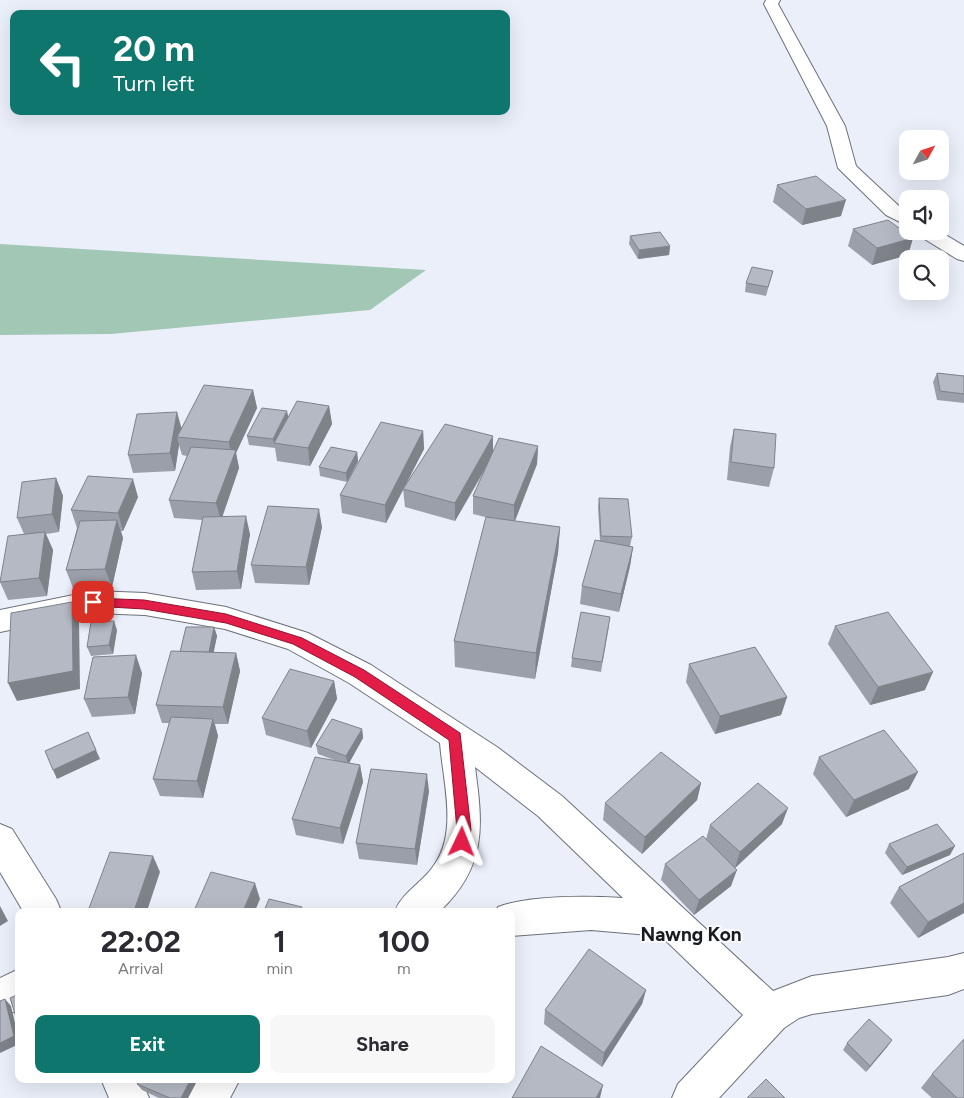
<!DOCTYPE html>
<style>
body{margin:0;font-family:Figtree,sans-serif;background:#f7f7f7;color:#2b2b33;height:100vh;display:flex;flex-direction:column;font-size:19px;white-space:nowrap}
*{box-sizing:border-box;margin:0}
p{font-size:16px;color:#7c7c81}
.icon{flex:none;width:28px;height:28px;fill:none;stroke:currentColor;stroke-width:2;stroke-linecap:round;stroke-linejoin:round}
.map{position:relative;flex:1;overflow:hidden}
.drawer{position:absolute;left:15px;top:908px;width:500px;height:175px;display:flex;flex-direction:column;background:#fff;border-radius:10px;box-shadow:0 5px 20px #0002}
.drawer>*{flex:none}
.guide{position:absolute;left:10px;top:10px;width:500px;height:105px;border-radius:10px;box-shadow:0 5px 20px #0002;background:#0f766e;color:#fff;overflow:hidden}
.needle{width:32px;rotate:50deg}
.tools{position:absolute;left:899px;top:130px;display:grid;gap:10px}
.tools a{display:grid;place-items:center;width:50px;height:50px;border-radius:10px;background:#fff;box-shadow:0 5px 20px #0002;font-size:25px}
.pin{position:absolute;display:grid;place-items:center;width:42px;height:42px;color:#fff;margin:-21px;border-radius:10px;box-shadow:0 2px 8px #0006}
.me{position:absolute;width:55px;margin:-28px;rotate:2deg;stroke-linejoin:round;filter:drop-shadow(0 0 4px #0008)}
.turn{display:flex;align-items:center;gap:18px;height:105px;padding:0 20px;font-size:22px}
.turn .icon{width:65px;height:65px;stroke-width:2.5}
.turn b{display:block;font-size:35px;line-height:42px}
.eta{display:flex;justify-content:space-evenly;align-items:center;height:85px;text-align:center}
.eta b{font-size:30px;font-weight:700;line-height:35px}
.action{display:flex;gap:10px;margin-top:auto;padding:10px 20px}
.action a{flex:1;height:58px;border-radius:10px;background:#0f766e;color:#fff;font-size:20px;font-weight:700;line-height:58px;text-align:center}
.action a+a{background:#f7f7f7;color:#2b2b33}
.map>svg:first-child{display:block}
.green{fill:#a2c7b5}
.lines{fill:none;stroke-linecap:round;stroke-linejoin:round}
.minor-casing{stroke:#6c717a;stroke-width:2}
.minor{fill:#fff;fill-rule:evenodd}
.wall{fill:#9b9fa9}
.shaded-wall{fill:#7e8289}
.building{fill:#b4b9c4;stroke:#7e8289}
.route{fill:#e11d48;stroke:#92132f}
.labels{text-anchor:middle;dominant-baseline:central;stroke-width:4;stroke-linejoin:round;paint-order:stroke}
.near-quarter-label{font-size:19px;font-weight:bold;fill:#191b1f;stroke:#fbfcff}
</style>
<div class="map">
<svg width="964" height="1098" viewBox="0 0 964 1098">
<rect width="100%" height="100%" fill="#eaeffa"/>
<!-- green -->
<polygon class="green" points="0,244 426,270 370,310 111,334 0,335"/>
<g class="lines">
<!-- minor casing -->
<g class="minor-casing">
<g id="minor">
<polygon points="766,0 780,0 778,4 845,126 856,166 900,207 908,211 908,226 886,215 838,168 827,126 764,4"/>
<polygon points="915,231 939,231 964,246 964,261 957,259 918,235"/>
<path d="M 93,591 L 145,593 L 226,607 L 308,633 L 371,665 L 497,747 L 562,796 L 773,991 L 812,976 L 948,957 L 964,953 L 964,989 L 948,995 L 812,1014 L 799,1018 L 784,1028 L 719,1098 L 672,1098 L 678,1084 L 743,1015 L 661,936 L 591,930 L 511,936 L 511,911 L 496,911 L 498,907 C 529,895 589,896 623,898 L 538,816 L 475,767 C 483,826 487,866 440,911 L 395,911 C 402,893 421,883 432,868 C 459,834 443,783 440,743 L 349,683 L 288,649 L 225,629 L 145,615 L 93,613 L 0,632 L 0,610 Z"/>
<polygon points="0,824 12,829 56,899 61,911 23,911 0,872"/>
<polygon points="19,969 19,1009 0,1018 0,978"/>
<polygon points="101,1079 141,1079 149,1098 109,1098"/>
<polygon points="195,1079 240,1079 230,1098 185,1098"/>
</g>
</g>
<!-- minor -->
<use href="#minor" class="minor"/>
</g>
<!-- wall -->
<g class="wall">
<polygon points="777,185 841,216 802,225 773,202"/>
<polygon points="853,229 913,238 908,255 872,265 848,246"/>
<polygon points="630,236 670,246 669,255 638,259 629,244"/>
<polygon points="773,271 766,296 745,292 746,283"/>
<polygon points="937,373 964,376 964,403 937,400 933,382"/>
<polygon points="253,390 257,408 236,453 239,468 222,516 250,534 241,589 196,590 192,572 202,520 174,518 169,500 187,456 182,455 179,445 175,471 133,473 128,455 181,429"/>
<polygon points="329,406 332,424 310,466 277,461 275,448 249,445 247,436 288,417"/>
<polygon points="734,429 774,468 769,487 727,480 730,447"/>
<polygon points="423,431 424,449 386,523 342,513 340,495"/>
<polygon points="538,446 537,464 515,521 560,527 558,553 535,679 455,667 454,641 489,518 473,514 473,496 485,470 455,521 405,507 403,489 493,450"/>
<polygon points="357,452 358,461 347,482 320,476 319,467"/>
<polygon points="56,478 63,496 59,532 46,534 53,550 47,596 8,600 0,582 24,534 17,518"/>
<polygon points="138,497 123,531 121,531 123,538 112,587 73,588 66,570 77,528 71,510"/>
<polygon points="599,498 632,537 630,546 626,546 633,547 630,566 619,612 580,604 582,586 600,541 598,507"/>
<polygon points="322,527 309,585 255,583 251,565"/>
<polygon points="609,626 601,672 571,667 572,658"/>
<polygon points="835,626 925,690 870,705 828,644"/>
<polygon points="214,627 217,636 213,652 236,653 240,671 228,724 215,724 218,736 203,798 160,796 153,779 170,723 162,723 156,705"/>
<polygon points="117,630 113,654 91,656 87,647"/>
<polygon points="689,664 787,697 781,715 715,734 686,682"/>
<polygon points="142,673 135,714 92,717 84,699"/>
<polygon points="334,681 337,699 311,748 266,735 262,718"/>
<polygon points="362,729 363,738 349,763 360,765 363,782 343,844 296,835 292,819 337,761 318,754 316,745"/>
<polygon points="819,757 909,789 846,817 813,774"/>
<polygon points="701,783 697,800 642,854 603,820 605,803"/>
<polygon points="429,791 417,865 359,859 356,843"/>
<polygon points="782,824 735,868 731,886 694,915 661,880 665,864 706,839 710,825"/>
<polygon points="889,844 950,855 902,875 885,853"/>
<polygon points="964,853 964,913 918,938 890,903 899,887"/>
<polygon points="646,990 642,1004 602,1067 544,1024 545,1010"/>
<polygon points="892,1040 887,1047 866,1072 843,1050 847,1043"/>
<polygon points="932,1074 964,1098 932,1098 921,1088"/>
<polygon points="140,1079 198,1079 188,1098 159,1098 142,1090 137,1084"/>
</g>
<!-- shaded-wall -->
<g class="shaded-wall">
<polygon points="846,200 841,216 802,225 806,209"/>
<polygon points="913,238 908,255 872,265 877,248"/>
<polygon points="670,246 669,255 638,259 639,250"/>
<polygon points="253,390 257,408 236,453 239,468 221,521 216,503 232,459 229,442"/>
<polygon points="329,406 332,424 310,466 308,448"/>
<polygon points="287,411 289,420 274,443 275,449 273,439"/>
<polygon points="177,412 182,430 177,437 179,445 175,471 170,453"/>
<polygon points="423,431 424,449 386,523 385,505"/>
<polygon points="493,436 493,454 455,521 455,503"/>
<polygon points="538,446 537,464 514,523 514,505"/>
<polygon points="357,452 358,461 347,482 346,473"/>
<polygon points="56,478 63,496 59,532 52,514"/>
<polygon points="133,479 138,497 123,531 118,513"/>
<polygon points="319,509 322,527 309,585 306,567"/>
<polygon points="246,516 250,534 241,589 237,571"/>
<polygon points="117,520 123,538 112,587 105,569"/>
<polygon points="560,527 558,553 535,679 536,653"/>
<polygon points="45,532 53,550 47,596 39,578"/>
<polygon points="633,547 630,566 619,612 621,594"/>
<polygon points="72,602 79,620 80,689 17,701 8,683"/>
<polygon points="114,621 117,630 113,654 109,645"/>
<polygon points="214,627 217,636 212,661 209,652"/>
<polygon points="236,653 240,671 228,724 223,707"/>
<polygon points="136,655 142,673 135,714 128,697"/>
<polygon points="933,672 925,690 870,705 878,687"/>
<polygon points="334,681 337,699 311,748 307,731"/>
<polygon points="787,697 781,715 715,734 720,716"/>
<polygon points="213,719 218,736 203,798 197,781"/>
<polygon points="362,729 363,738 348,765 346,756"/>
<polygon points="88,732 100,759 57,779 53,770"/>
<polygon points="360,765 363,782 343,844 340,828"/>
<polygon points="918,772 909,789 846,817 854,800"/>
<polygon points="427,774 429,791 417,865 415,849"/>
<polygon points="701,783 697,800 642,854 645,837"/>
<polygon points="788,808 782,824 735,868 740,852"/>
<polygon points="955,846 950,855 902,875 907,867"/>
<polygon points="153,856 160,872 147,911 134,911"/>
<polygon points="737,870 731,886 694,915 699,900"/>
<polygon points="255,883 260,899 255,911 243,911"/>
<polygon points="964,903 964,913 918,938 928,922"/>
<polygon points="0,906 8,921 0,926"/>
<polygon points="646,990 642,1004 602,1067 604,1053"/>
<polygon points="5,999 11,1006 19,1040 19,1044 0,1053 0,1043"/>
<polygon points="892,1040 887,1047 866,1072 870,1066"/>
<polygon points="191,1079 198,1079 188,1098 181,1098"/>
<polygon points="603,1085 600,1098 596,1098"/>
</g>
<!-- building -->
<g class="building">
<polygon points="816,176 846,200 806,209 777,185"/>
<polygon points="888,220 913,238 877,248 853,229"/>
<polygon points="660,232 670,246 639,250 630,236"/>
<polygon points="752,267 773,271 768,287 746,283"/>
<polygon points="937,373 964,376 964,394 940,391"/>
<polygon points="204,385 253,390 229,442 177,437"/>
<polygon points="297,401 329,406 308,448 274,443"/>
<polygon points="262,408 287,411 273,439 247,436"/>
<polygon points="177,412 170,453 128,455 137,414"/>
<polygon points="381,422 423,431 385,505 340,495"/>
<polygon points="445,424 493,436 455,503 403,489"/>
<polygon points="734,429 776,434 774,468 731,462"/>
<polygon points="499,438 538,446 514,505 473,496"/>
<polygon points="191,447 236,450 216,503 169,500"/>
<polygon points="331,447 357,452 346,473 319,467"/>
<polygon points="88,476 133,479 118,513 71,510"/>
<polygon points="56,478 52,514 17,518 22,482"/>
<polygon points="599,498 628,499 632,537 601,536"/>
<polygon points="268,506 319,509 306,567 251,565"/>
<polygon points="246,516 237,571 192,572 203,517"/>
<polygon points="486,517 560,527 536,653 454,641"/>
<polygon points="117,520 105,569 66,570 80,521"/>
<polygon points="45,532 39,578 0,582 8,536"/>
<polygon points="595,540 633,547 621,594 582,586"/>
<polygon points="72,602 73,671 8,683 11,613"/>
<polygon points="581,612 610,617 602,662 572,658"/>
<polygon points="888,612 933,672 878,687 835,626"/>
<polygon points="114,621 109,645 87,647 91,622"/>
<polygon points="186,627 214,627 209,652 180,652"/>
<polygon points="755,647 787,697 720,716 689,664"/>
<polygon points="171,651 236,653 223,707 156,705"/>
<polygon points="136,655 128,697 84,699 93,657"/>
<polygon points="290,669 334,681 307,731 262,718"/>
<polygon points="171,717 213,719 197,781 153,779"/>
<polygon points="332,719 362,729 346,756 316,745"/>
<polygon points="884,730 918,772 854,800 819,757"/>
<polygon points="88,732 96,750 53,770 45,751"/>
<polygon points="661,752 701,783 645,837 605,803"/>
<polygon points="315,757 360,765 340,828 292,819"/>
<polygon points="371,769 427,774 415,849 356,843"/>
<polygon points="758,783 788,808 740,852 710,825"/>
<polygon points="937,824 955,846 907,867 889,844"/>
<polygon points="703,836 737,870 699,900 665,864"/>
<polygon points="110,852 153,856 134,911 88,911"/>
<polygon points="964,853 964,903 928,922 899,887"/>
<polygon points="211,872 255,883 243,911 194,911"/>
<polygon points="269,899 302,907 300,911 264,911"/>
<polygon points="589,949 646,990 604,1053 545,1010"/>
<polygon points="19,994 19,1026 10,998"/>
<polygon points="5,999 14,1036 0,1043 0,1001"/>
<polygon points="869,1019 892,1040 870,1066 847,1043"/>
<polygon points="964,1039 964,1098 957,1098 932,1074"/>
<polygon points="541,1046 603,1085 596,1098 512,1098"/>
<polygon points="140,1079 191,1079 181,1098 170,1098 137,1084"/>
<polygon points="766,1079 785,1098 747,1098"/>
</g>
<!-- route -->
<polygon class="route" points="93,598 144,600 226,614 302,638 364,670 460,733 471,830 467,847 462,849 457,847 455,842 457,830 449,740 355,677 293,644 226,623 144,609 93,606 87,602"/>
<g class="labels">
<!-- near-quarter labels -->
<g class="near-quarter-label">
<text x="691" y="934">Nawng Kon</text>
</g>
</g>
</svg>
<div class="tools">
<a><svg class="needle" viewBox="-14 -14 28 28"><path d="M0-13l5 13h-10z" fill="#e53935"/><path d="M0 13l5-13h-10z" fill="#7c7c81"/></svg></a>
<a><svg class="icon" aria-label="sound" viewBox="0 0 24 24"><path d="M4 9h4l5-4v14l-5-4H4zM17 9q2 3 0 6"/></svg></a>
<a><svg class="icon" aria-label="search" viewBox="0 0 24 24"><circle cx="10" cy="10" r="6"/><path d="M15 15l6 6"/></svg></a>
</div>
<div class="pin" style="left:93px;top:602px;background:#d93025"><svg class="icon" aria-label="arrive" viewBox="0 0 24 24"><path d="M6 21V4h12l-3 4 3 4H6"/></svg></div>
<svg class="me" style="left:462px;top:842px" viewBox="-20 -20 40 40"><path d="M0-17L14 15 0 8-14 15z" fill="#e11d48" stroke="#fff" stroke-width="4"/></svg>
<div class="guide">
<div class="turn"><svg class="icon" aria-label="left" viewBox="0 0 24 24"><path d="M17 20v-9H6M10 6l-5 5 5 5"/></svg><div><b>20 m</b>Turn left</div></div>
</div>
<section class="drawer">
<div class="eta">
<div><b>22:02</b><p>Arrival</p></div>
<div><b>1</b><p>min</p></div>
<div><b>100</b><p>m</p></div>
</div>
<div class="action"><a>Exit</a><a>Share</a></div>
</section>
</div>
